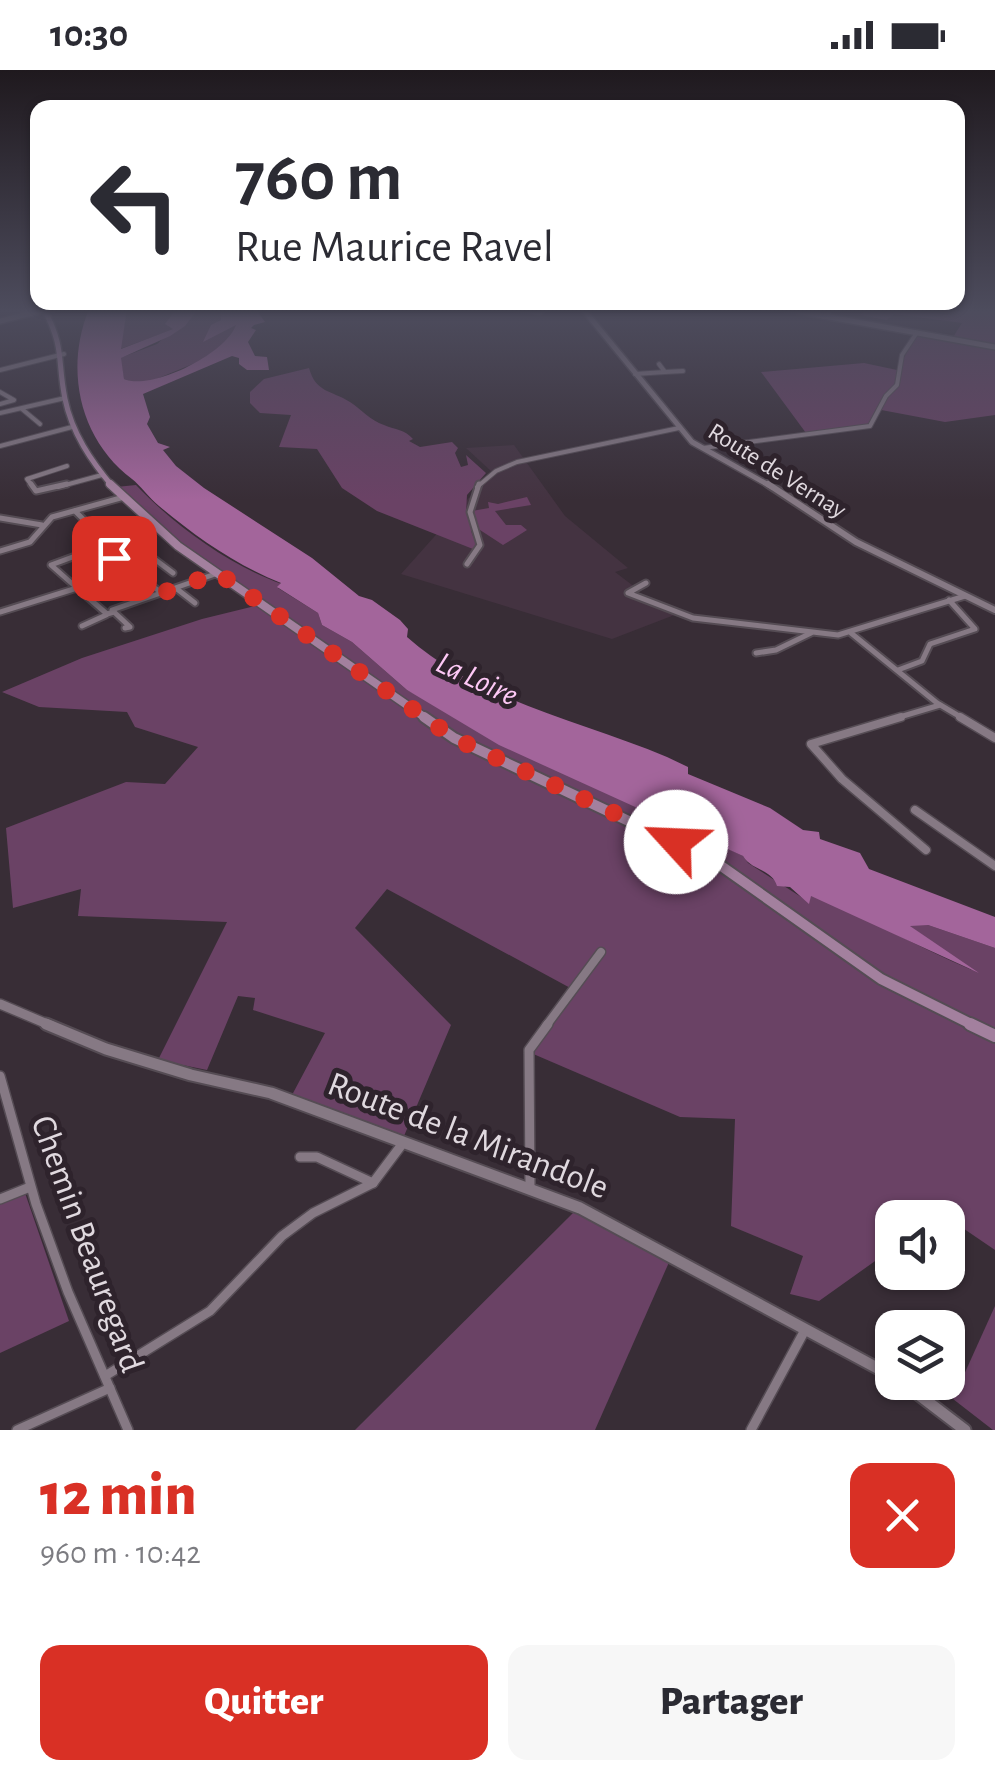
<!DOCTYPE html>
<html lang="fr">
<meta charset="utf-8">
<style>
body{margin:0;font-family:"Alegreya Sans",sans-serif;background:#f7f7f7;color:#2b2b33;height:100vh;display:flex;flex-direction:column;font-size:38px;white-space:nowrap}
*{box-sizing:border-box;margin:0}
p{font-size:32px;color:#7c7c81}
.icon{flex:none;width:55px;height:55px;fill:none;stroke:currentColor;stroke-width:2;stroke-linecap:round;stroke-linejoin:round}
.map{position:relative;height:1360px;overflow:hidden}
.details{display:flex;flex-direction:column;background:#fff;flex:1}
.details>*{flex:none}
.top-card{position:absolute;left:30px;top:30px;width:935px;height:210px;border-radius:20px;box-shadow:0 2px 8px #0004;background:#fff;color:#2b2b33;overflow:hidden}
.fabs{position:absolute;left:875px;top:1130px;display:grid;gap:20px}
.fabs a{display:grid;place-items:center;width:90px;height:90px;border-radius:20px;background:#fff;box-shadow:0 2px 8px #0004;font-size:50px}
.pin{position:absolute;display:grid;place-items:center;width:85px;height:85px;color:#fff;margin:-42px;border-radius:20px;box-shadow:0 5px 15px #0006}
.me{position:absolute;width:110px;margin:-55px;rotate:295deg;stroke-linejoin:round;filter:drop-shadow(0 0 8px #0008)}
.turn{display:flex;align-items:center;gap:35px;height:210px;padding:0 40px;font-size:45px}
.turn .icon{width:130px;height:130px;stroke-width:2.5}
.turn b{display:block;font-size:70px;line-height:85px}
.round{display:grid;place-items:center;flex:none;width:105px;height:105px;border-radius:20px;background:#f7f7f7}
.head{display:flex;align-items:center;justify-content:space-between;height:170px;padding:0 40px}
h1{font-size:60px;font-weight:800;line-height:75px;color:#d93025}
.primary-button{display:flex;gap:20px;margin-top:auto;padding:20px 40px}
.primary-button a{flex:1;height:115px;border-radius:20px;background:#d93025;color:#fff;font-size:40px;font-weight:800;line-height:115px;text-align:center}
.primary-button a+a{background:#f7f7f7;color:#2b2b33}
.status{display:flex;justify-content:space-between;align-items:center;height:70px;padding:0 50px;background:#fff;direction:ltr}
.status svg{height:28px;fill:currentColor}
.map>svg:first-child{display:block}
.built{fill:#443341}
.green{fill:#6a4265}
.water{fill:#a3659b}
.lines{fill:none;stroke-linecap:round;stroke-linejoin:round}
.minor-far3-casing{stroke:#554c54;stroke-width:6}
.minor-far2-casing{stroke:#554c54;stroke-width:9}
.minor-far1-casing{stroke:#554c54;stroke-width:11}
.minor-casing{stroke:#554c54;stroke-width:12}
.tertiary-far3-casing{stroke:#554c54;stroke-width:8}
.tertiary-far2-casing{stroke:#554c54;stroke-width:10}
.tertiary-far1-casing{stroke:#554c54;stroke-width:12}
.tertiary-casing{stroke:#554c54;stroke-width:15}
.secondary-far3-casing{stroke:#554c54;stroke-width:8}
.secondary-far2-casing{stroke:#554c54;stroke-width:11}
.secondary-far1-casing{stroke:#554c54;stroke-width:14}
.secondary-casing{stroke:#554c54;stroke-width:16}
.minor-far3{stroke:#867984;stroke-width:4}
.minor-far2{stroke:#867984;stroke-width:5}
.minor-far1{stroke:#867984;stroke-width:8}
.minor{stroke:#867984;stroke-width:9}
.tertiary-far3{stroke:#867984;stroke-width:5}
.tertiary-far2{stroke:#867984;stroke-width:6}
.tertiary-far1{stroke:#867984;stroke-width:9}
.tertiary{stroke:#867984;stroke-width:11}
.secondary-far3{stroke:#a3809e;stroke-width:5}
.secondary-far2{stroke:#a3809e;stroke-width:8}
.secondary-far1{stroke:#a3809e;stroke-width:10}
.secondary{stroke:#a3809e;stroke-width:12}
.route{stroke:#d93025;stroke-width:18;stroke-dasharray:0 32.4}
.labels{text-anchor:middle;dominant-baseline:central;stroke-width:10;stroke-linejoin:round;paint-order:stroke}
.far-street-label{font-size:25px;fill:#e0d9df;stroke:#2e232c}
.water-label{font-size:32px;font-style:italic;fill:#fec9f6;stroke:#2e232c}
.near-street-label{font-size:35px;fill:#e0d9df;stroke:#2e232c}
</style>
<div class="status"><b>10:30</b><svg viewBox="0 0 49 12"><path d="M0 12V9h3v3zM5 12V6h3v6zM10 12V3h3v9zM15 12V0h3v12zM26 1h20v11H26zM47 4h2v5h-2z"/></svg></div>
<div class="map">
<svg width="995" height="1360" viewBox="0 0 995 1360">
<rect width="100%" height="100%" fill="#382d36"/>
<!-- built -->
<polygon class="built" points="514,375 565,446 628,498 615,502 636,518 629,523 677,544 612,569 401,504 492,402 466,378"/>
<!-- green -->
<g class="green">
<polygon points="127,239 176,239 166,253 174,259 120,279"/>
<polygon points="198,239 220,239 222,250 237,255 228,272 200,291 149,312 135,313 124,309 120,288 157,274"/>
<polygon points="867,239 995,239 995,345 945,352 876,339 868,355 806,363 761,302 864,293 897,300 916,266 950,272 962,253 894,244 887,250 860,245"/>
<path d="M 309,298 C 316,323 331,320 350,332 C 362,340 370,350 384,355 C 396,360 404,359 413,369 L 409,371 L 420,377 L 452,372 L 458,378 L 455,383 L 461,397 L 468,395 L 466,385 L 486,403 L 467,425 L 466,442 L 489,438 L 488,432 L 498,434 L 527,427 L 531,435 L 495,441 L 506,455 L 521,455 L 527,460 L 503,475 L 480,460 L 471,461 L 477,476 L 473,479 L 377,441 L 342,418 L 317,379 L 279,377 L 291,345 L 260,343 L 250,333 L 250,322 L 264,309 Z"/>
<path d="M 136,415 C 175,456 229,495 282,514 L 278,518 L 318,543 L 322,555 L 352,572 L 407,620 L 743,786 L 748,793 L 809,832 L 810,825 C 865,846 917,877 972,900 L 908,855 L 928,855 L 995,878 L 995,1180 L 948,1148 L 933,1143 L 927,1147 L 892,1148 L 892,1179 L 819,1231 L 790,1224 L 803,1186 L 731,1156 L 735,1049 L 680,1047 L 531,983 L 574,920 L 387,819 L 355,858 L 451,955 L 404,1066 L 292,1025 L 325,963 L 253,940 L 255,928 L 238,926 L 207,1000 L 158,990 L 227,852 L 78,846 L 81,819 L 13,838 L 6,758 L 126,712 L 165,714 L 198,677 L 135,657 L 127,642 L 39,637 L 2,622 L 82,588 L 202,549 L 267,533 L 182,475 L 116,417 Z"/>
<polygon points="25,1123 69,1251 0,1283 0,1134"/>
<polygon points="574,1142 670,1190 595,1360 355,1360"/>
<polygon points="995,1236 995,1360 993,1360 953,1329"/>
</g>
<!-- water -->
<path class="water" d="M 89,239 L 127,239 L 121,279 L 173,259 L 165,254 L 176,239 L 198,239 L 185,256 L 170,266 L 121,288 L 124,309 C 151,321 226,284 236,255 L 203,272 L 211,255 L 221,250 L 220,239 L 262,239 L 258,242 L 265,252 L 254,255 L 251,258 L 256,260 L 248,272 L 255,286 L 267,287 L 269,300 L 247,300 L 239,294 L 239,288 L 232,286 L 143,324 L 150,347 L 147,354 L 158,373 L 170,377 L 163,380 L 176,396 L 204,418 L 312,488 L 359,526 L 372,530 L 400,550 L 408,559 L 407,567 C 479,631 579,650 667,687 L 688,697 L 688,704 L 770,738 L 803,760 L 819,762 L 820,769 L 860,783 L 869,799 L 995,847 L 995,878 L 928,855 L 910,856 L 979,903 L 811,826 L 809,834 L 790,817 L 777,816 C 772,799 752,801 743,786 L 499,675 L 407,620 L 352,572 L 322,555 L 318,543 L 277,517 L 281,513 C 236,495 196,467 159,436 C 149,428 140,415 132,409 C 80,370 64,300 89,239 Z"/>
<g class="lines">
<!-- minor-far3 casing -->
<g class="minor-far3-casing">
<g id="minor-far3">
<polyline points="513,239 540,243 545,239"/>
<polyline points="823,247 829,243 826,239"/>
<polyline points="0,300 64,284"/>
<polyline points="665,302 683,301"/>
<polyline points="635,304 665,302 659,294"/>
<polyline points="0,322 14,330 0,334"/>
<polyline points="22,339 40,354"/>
<polyline points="0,343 65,328"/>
<polyline points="0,376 72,357"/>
<polyline points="703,378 870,356 886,326 897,315 902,285 916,264"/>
<polyline points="33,417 27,409 67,396"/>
<polyline points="58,417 102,405"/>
<polyline points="477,417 496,401 517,392 679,358"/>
</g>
</g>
<!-- minor-far2 casing -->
<g class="minor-far2-casing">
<g id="minor-far2">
<polyline points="31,414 36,421 67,414"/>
<polyline points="75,441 86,452 83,456 92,456"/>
<polyline points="0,448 42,455"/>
<polyline points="119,470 145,490 155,490"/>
<polyline points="104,474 125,467 173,503"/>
<polyline points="0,481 30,472 52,447 124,427"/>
<polyline points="467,494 480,475 470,442 479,414"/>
<polyline points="646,513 628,523 693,548 838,565 965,526"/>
<polyline points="77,518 51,495 97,478 165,525"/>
<polyline points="177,519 195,533"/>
<polyline points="0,542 77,518 107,544 114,542"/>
<polyline points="82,556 106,545"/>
<polyline points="125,558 130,557 112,540 218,503"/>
<polyline points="851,563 937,633 964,649"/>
<polyline points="756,583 776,580 811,563"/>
<polyline points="898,600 922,591 930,574 975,559 949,530"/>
<polyline points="893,649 940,635"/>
</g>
</g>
<!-- minor-far1 casing -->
<g class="minor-far1-casing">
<g id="minor-far1">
<polyline points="901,647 811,674 842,709 926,780"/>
<polyline points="960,647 995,668"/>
<polyline points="915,740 995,796"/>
<polyline points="546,956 601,882"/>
</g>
</g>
<!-- minor casing -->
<g class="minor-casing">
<g id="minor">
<polyline points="0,1006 36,1134 68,1222 128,1360"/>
<polyline points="300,1087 317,1087 373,1113"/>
<polyline points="530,1117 529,980 548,954"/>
<polyline points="0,1129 30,1117"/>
<polyline points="105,1306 210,1241 282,1166 313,1143 373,1113 403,1073"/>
<polyline points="17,1360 110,1318"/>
<polyline points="751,1360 805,1260"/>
</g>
</g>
<!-- tertiary-far3 casing -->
<g class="tertiary-far3-casing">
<g id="tertiary-far3">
<polyline points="583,239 692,372 772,417"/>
<polyline points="785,239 995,277"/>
<polyline points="0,251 44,240"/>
</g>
</g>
<!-- tertiary-far2 casing -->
<g class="tertiary-far2-casing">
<polyline id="tertiary-far2" points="768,414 856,472 995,540"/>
</g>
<!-- tertiary-far1 casing -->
<g class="tertiary-far1-casing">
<polyline id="tertiary-far1" points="0,934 52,956"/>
</g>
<!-- tertiary casing -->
<g class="tertiary-casing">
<g id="tertiary">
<polyline points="46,954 106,979 191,1005 271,1023 580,1138 892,1306"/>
<polyline points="902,1312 965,1360"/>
</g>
</g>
<!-- secondary-far3 casing -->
<g class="secondary-far3-casing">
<path id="secondary-far3" d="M 44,239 C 65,279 57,289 65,329 C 72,363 91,391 113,417"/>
</g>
<!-- secondary-far2 casing -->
<g class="secondary-far2-casing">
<polyline id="secondary-far2" points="110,414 178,476 427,649"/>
</g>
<!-- secondary-far1 casing -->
<g class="secondary-far1-casing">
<polyline id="secondary-far1" points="424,647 454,668 717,793 881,909 975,956"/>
</g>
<!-- secondary casing -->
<g class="secondary-casing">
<polyline id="secondary" points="970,954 995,966"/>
</g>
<!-- minor-far3 -->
<use href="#minor-far3" class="minor-far3"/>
<!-- minor-far2 -->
<use href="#minor-far2" class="minor-far2"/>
<!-- minor-far1 -->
<use href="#minor-far1" class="minor-far1"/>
<!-- minor -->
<use href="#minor" class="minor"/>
<!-- tertiary-far3 -->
<use href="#tertiary-far3" class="tertiary-far3"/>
<!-- tertiary-far2 -->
<use href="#tertiary-far2" class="tertiary-far2"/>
<!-- tertiary-far1 -->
<use href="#tertiary-far1" class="tertiary-far1"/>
<!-- tertiary -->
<use href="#tertiary" class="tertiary"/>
<!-- secondary-far3 -->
<use href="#secondary-far3" class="secondary-far3"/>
<!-- secondary-far2 -->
<use href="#secondary-far2" class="secondary-far2"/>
<!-- secondary-far1 -->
<use href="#secondary-far1" class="secondary-far1"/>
<!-- secondary -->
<use href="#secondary" class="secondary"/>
</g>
<!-- sky -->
<linearGradient id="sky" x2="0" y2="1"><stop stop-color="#1f191e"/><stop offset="0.56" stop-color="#4d4c5d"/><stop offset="1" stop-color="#4d4c5d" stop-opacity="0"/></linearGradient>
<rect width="995" height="430" fill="url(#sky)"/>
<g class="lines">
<!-- route -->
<polyline class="route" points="114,488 162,523 218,503 454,668 676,772"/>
</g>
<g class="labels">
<!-- far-street labels -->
<g class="far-street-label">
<text transform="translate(777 401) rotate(32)">Route de Vernay</text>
</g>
<!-- water labels -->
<g class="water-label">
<text transform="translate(477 609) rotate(25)">La Loire</text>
</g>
<!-- near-street labels -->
<g class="near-street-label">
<text transform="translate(468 1066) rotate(21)">Route de la Mirandole</text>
<text transform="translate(87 1174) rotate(70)">Chemin Beauregard</text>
</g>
</g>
</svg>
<div class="fabs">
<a><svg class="icon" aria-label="sound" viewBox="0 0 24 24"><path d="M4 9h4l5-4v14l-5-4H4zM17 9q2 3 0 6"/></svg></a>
<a><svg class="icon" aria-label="layers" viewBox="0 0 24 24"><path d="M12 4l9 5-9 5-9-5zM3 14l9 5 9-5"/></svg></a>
</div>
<div class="pin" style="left:114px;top:488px;background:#d93025"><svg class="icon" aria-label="arrive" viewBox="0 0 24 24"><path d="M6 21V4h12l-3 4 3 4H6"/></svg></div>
<svg class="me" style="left:676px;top:772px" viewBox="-20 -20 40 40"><circle r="19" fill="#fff"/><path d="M0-13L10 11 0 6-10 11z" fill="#d93025"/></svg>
<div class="top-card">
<div class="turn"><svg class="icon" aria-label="left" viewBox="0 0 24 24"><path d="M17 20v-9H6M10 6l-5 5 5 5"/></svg><div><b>760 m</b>Rue Maurice Ravel</div></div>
</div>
</div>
<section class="details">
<div class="head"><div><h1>12 min</h1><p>960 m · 10:42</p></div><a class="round" style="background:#d93025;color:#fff"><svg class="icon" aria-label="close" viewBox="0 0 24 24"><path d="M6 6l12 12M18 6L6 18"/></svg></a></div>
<div class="primary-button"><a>Quitter</a><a>Partager</a></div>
</section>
